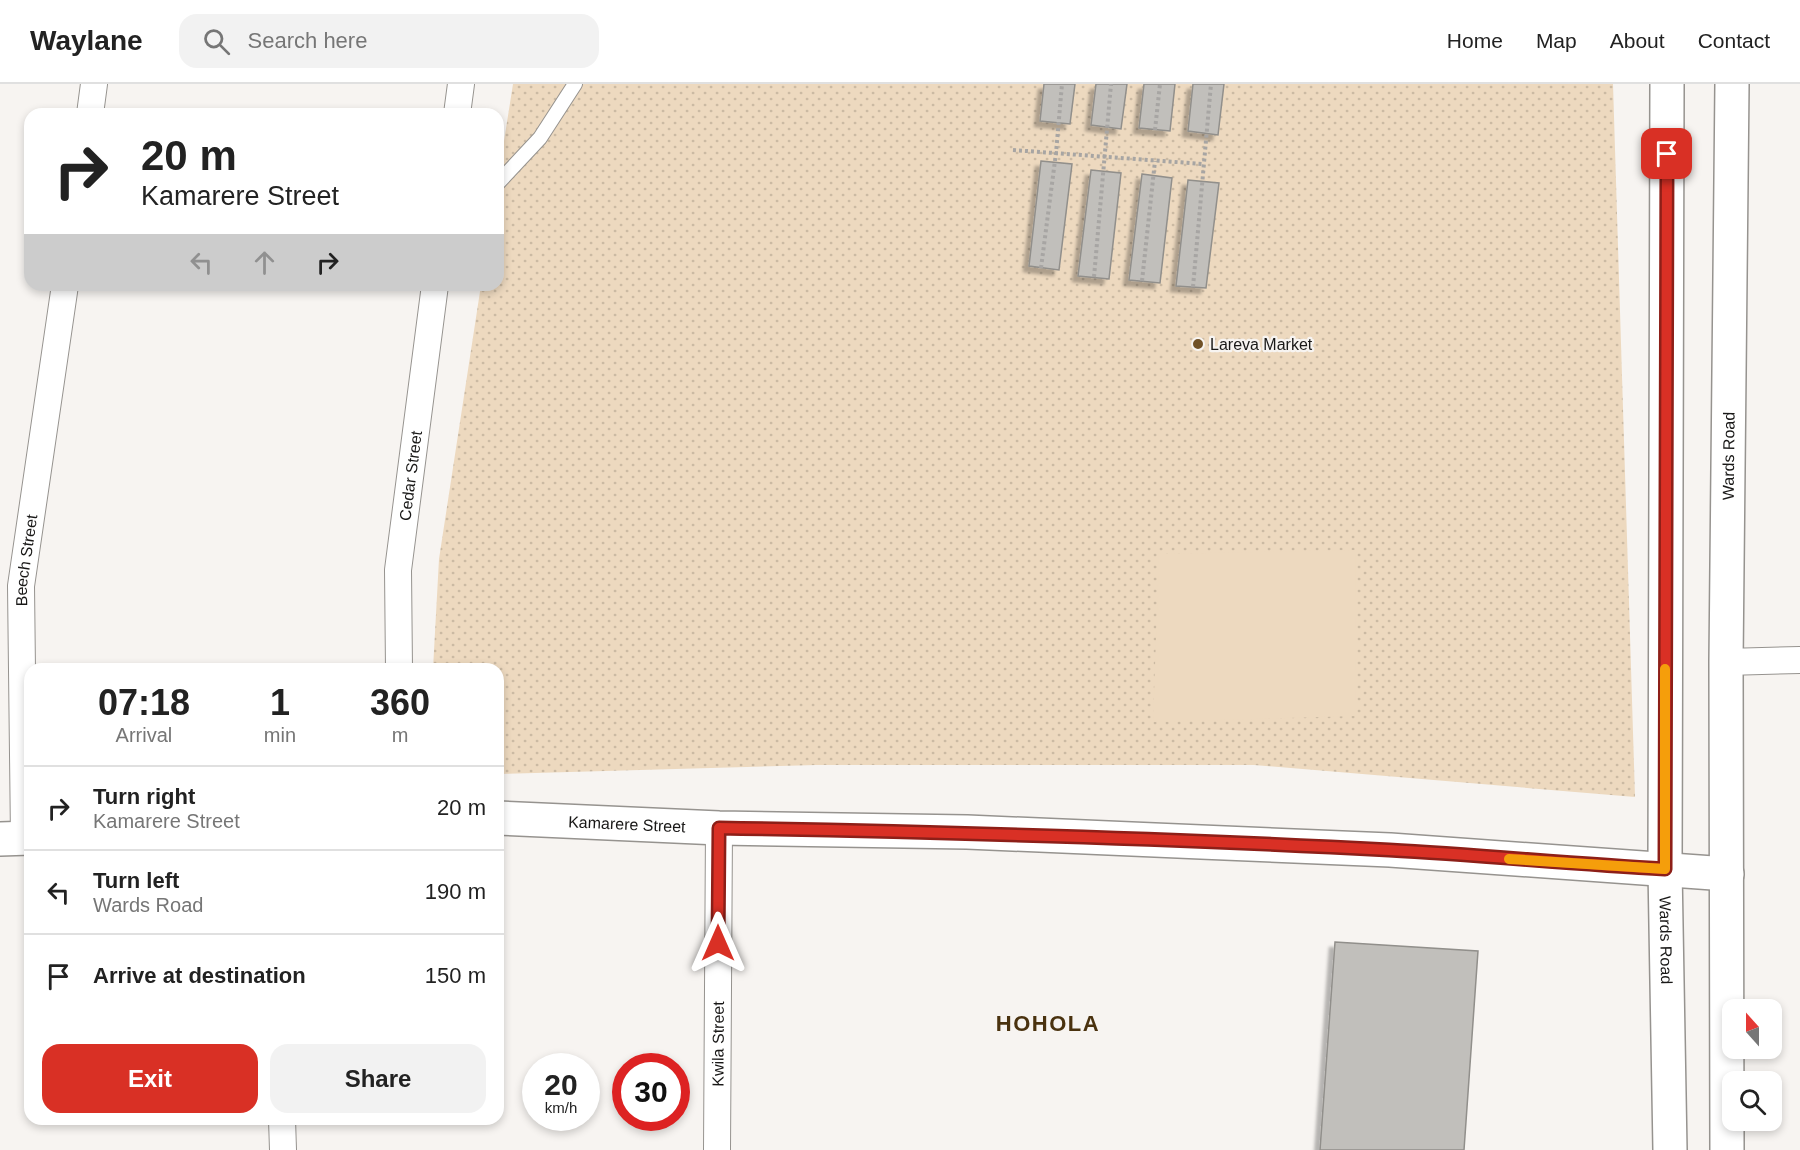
<!DOCTYPE html>
<style>
body{margin:0;font-family:Helvetica,sans-serif;background:#f2f2f2;color:#222;height:100vh;display:flex;flex-direction:column;font-size:22px;white-space:nowrap}
*{box-sizing:border-box;margin:0}
p{font-size:20px;color:#767676}
.icon{flex:none;width:33px;height:33px;fill:none;stroke:currentColor;stroke-width:2;stroke-linecap:round;stroke-linejoin:round}
.map{position:relative;flex:1;overflow:hidden}
.details{position:absolute;left:24px;top:579px;width:480px;height:462px;display:flex;flex-direction:column;background:#fff;border-radius:18px;box-shadow:0 3px 9px #0003}
.details>*{flex:none}
.banner{position:absolute;left:24px;top:24px;width:480px;height:183px;border-radius:18px;box-shadow:0 3px 9px #0003;background:#fff;color:#222;overflow:hidden}
.needle{width:39px;rotate:339deg}
.fabs{position:absolute;left:1722px;top:915px;display:grid;gap:12px}
.fabs a{display:grid;place-items:center;width:60px;height:60px;border-radius:12px;background:#fff;box-shadow:0 3px 9px #0003;font-size:30px}
.speed{position:absolute;left:522px;top:969px;display:flex;gap:12px;font-size:30px;font-weight:700;text-align:center}
.speed>*{display:grid;place-content:center;width:78px;height:78px;border-radius:50%;background:#fff;box-shadow:0 3px 9px #0003;line-height:1}
.speed small{font-size:15px;font-weight:400}
.speed .limit{border:9px solid #d22;background:#fff;color:#111}
.pin{position:absolute;display:grid;place-items:center;width:51px;height:51px;color:#fff;margin:-26px;border-radius:12px;box-shadow:0 3px 9px #0006}
.me{position:absolute;width:66px;margin:-33px;rotate:0deg;stroke-linejoin:round;filter:drop-shadow(0 0 4px #0008)}
.turn{display:flex;align-items:center;gap:21px;height:126px;padding:0 18px;font-size:27px}
.turn .icon{width:78px;height:78px;stroke-width:2.5}
.turn b{display:block;font-size:42px;line-height:51px}
.lanes{display:flex;align-items:center;height:57px;padding:0 18px;background:#0003;justify-content:center;gap:30px;direction:ltr}
.lanes .off{opacity:.35}
.eta{display:flex;justify-content:space-evenly;align-items:center;height:102px;text-align:center}
.eta b{font-size:36px;font-weight:600;line-height:42px}
.action{display:flex;gap:12px;margin-top:auto;padding:12px 18px}
.action a{flex:1;height:69px;border-radius:18px;background:#d93025;color:#fff;font-size:24px;font-weight:600;line-height:69px;text-align:center}
.action a+a{background:#f2f2f2;color:#222}
ul{padding:0;list-style:none}
li{display:flex;align-items:center;gap:18px;height:84px;padding:0 18px;border-top:2px solid #e0e0e0}
li div{flex:1}
li b{display:block;font-size:22px}
li em{font-style:normal}
header{display:flex;align-items:center;gap:36px;box-sizing:border-box;height:84px;padding:0 30px;background:#fff;border-bottom:2px solid #e0e0e0}
header strong{font-size:28px}
nav{display:flex;gap:33px;margin-inline-start:auto;font-size:21px}
.search{width:420px;height:54px;background:#f2f2f2;display:flex;align-items:center;gap:15px;box-sizing:border-box;padding:0 21px;border-radius:18px;color:#767676;font-size:22px}
.map>svg:first-child{display:block}
.park{fill:url(#park-dots)}
.pitch{fill:#edd9bf}
.building{fill:#c1bfbb;stroke:#918f8b;stroke-width:1.5;filter:url(#shadow)}
.lines{fill:none;stroke-linecap:round;stroke-linejoin:round}
.lane-casing{stroke:#96938f;stroke-width:16}
.street-casing{stroke:#96938f;stroke-width:28}
.secondary-casing{stroke:#96938f;stroke-width:36}
.primary-casing{stroke:#96938f;stroke-width:36}
.path{stroke:#a7a5a3;stroke-width:4;stroke-dasharray:3 3;stroke-linecap:butt}
.lane{stroke:#fff;stroke-width:14}
.street{stroke:#fff;stroke-width:26}
.secondary{stroke:#fff;stroke-width:33}
.primary{stroke:#fff;stroke-width:33}
.route-casing{stroke:#8d1f18;stroke-width:15}
.route{stroke:#d93025;stroke-width:10}
.slow{stroke:#f59e0b;stroke-width:10}
.poi-dot{fill:#705126;stroke:#f7f4f1;stroke-width:2}
.labels{text-anchor:middle;dominant-baseline:central;stroke-width:4.5;stroke-linejoin:round;paint-order:stroke}
.poi-label{font-size:16px;fill:#191817;stroke:#f7f4f1;text-anchor:start}
.street-label{font-size:16px;fill:#191817;stroke:#f7f4f1}
.district-label{font-size:22px;font-weight:bold;letter-spacing:1.5px;fill:#4a320f;stroke:#f7f4f1}
</style>
<header>
<strong>Waylane</strong>
<div class="search"><svg class="icon" aria-label="search" viewBox="0 0 24 24"><circle cx="10" cy="10" r="6"/><path d="M15 15l6 6"/></svg>Search here</div>
<nav><a>Home</a><a>Map</a><a>About</a><a>Contact</a></nav>
</header>
<div class="map">
<svg width="1800" height="1066" viewBox="0 0 1800 1066">
<defs>
<pattern id="park-dots" width="8" height="8" patternUnits="userSpaceOnUse" patternTransform="scale(1.5)"><rect width="8" height="8" fill="#edd9bf"/><path d="M2 2h.1M6 6h.1" fill="none" stroke="#cbbaa3" stroke-width="1.8" stroke-linecap="round"/></pattern>
<filter id="shadow"><feDropShadow dx="-5.5" dy="5.5" stdDeviation="1.5" flood-color="#0004"/></filter>
</defs>
<rect width="100%" height="100%" fill="#f7f4f1"/>
<!-- park -->
<polygon class="park" points="513,0 1613,0 1635,713 1254,681 816,681 498,690 498,585 433,585 439,475 481,201 498,201 498,95"/>
<!-- pitch -->
<polygon class="pitch" points="1356,466 1355,632 1153,638 1159,470"/>
<!-- building -->
<g class="building">
<polygon points="1044,0 1075,0 1070,40 1040,37"/>
<polygon points="1096,0 1127,0 1121,45 1091,41"/>
<polygon points="1144,0 1175,0 1170,47 1139,44"/>
<polygon points="1193,0 1224,0 1218,51 1188,47"/>
<polygon points="1041,77 1072,80 1059,186 1029,182"/>
<polygon points="1091,86 1121,89 1109,195 1078,192"/>
<polygon points="1142,90 1172,94 1160,199 1129,196"/>
<polygon points="1188,96 1219,99 1206,204 1176,202"/>
<polygon points="1335,858 1478,867 1464,1066 1320,1066"/>
</g>
<g class="lines">
<!-- lane casing -->
<g class="lane-casing">
<polyline id="lane" points="498,99 540,54 575,0"/>
</g>
<!-- street casing -->
<g class="street-casing">
<g id="street">
<polyline points="90,30 94,0"/>
<polyline points="457,30 461,0"/>
<polyline points="1726,578 1800,576"/>
<path id="s1" d="M 399,585 L 398,486 L 435,201"/>
<path id="s2" d="M 24,754 L 21,502 L 65,201"/>
<polyline points="282,1035 283,1066"/>
<path id="s3" d="M 717,1066 L 719,744"/>
</g>
</g>
<!-- secondary casing -->
<g class="secondary-casing">
<g id="secondary">
<path id="s4" d="M 498,734 L 719,744 L 967,748 L 1201,758 L 1390,766 L 1727,790"/>
<polyline points="0,755 30,754"/>
</g>
</g>
<!-- primary casing -->
<g class="primary-casing">
<g id="primary">
<path id="s5" d="M 1667,0 L 1665,785 L 1670,1066"/>
<path id="s6" d="M 1727,1066 L 1726,578 L 1732,0"/>
</g>
</g>
<!-- path -->
<g class="path">
<polyline points="1155,46 1160,0"/>
<polyline points="1013,66 1203,80"/>
<polyline points="1041,184 1056,69 1062,0"/>
<polyline points="1094,193 1111,0"/>
<polyline points="1142,197 1155,77"/>
<polyline points="1193,203 1211,0"/>
</g>
<!-- lane -->
<use href="#lane" class="lane"/>
<!-- street -->
<use href="#street" class="street"/>
<!-- secondary -->
<use href="#secondary" class="secondary"/>
<!-- primary -->
<use href="#primary" class="primary"/>
</g>
<g class="lines">
<!-- route casing -->
<g class="route-casing">
<path id="route" d="M 718,859 L 719,744 C 942,748 1166,754 1389,766 C 1481,771 1573,780 1665,785 L 1667,70"/>
</g>
<!-- route -->
<use href="#route" class="route"/>
<!-- slow -->
<polyline class="slow" points="1509,775 1665,785 1665,585"/>
</g>
<!-- markers -->
<circle class="poi-dot" cx="1198" cy="260" r="6"/>
<g class="labels">
<!-- poi labels -->
<g class="poi-label">
<text x="1210" y="260">Lareva Market</text>
</g>
<!-- street labels -->
<g class="street-label">
<text stroke="none"><textPath href="#s6" startOffset="694">Wards Road</textPath></text>
<text stroke="none"><textPath href="#s1" startOffset="194">Cedar Street</textPath></text>
<text stroke="none"><textPath href="#s2" startOffset="278">Beech Street</textPath></text>
<text stroke="none"><textPath href="#s4" startOffset="129">Kamarere Street</textPath></text>
<text stroke="none"><textPath href="#s5" startOffset="856">Wards Road</textPath></text>
<text stroke="none"><textPath href="#s3" startOffset="106">Kwila Street</textPath></text>
</g>
<!-- district labels -->
<g class="district-label">
<text x="1048" y="939">HOHOLA</text>
</g>
</g>
</svg>
<div class="fabs">
<a><svg class="needle" viewBox="-14 -14 28 28"><path d="M0-13l5 13h-10z" fill="#e53935"/><path d="M0 13l5-13h-10z" fill="#767676"/></svg></a>
<a><svg class="icon" aria-label="search" viewBox="0 0 24 24"><circle cx="10" cy="10" r="6"/><path d="M15 15l6 6"/></svg></a>
</div>
<div class="speed"><div>20<small>km/h</small></div><div class="limit">30</div></div>
<div class="pin" style="left:1667px;top:70px;background:#d93025"><svg class="icon" aria-label="arrive" viewBox="0 0 24 24"><path d="M6 21V4h12l-3 4 3 4H6"/></svg></div>
<svg class="me" style="left:718px;top:859px" viewBox="-20 -20 40 40"><path d="M0-17L14 15 0 8-14 15z" fill="#d93025" stroke="#fff" stroke-width="4"/></svg>
<div class="banner">
<div class="turn"><svg class="icon" aria-label="right" viewBox="0 0 24 24"><path d="M7 20v-9h11M14 6l5 5-5 5"/></svg><div><b>20 m</b>Kamarere Street</div></div>
<div class="lanes"><svg class="icon off" aria-label="left" viewBox="0 0 24 24"><path d="M17 20v-9H6M10 6l-5 5 5 5"/></svg><svg class="icon off" aria-label="ahead" viewBox="0 0 24 24"><path d="M12 20V5M6 11l6-6 6 6"/></svg><svg class="icon" aria-label="right" viewBox="0 0 24 24"><path d="M7 20v-9h11M14 6l5 5-5 5"/></svg></div>
</div>
<section class="details">
<div class="eta">
<div><b>07:18</b><p>Arrival</p></div>
<div><b>1</b><p>min</p></div>
<div><b>360</b><p>m</p></div>
</div>
<ul>
<li><svg class="icon" aria-label="right" viewBox="0 0 24 24"><path d="M7 20v-9h11M14 6l5 5-5 5"/></svg><div><b>Turn right</b><p>Kamarere Street</p></div><em>20 m</em></li>
<li><svg class="icon" aria-label="left" viewBox="0 0 24 24"><path d="M17 20v-9H6M10 6l-5 5 5 5"/></svg><div><b>Turn left</b><p>Wards Road</p></div><em>190 m</em></li>
<li><svg class="icon" aria-label="arrive" viewBox="0 0 24 24"><path d="M6 21V4h12l-3 4 3 4H6"/></svg><div><b>Arrive at destination</b></div><em>150 m</em></li>
</ul>
<div class="action"><a>Exit</a><a>Share</a></div>
</section>
</div>
